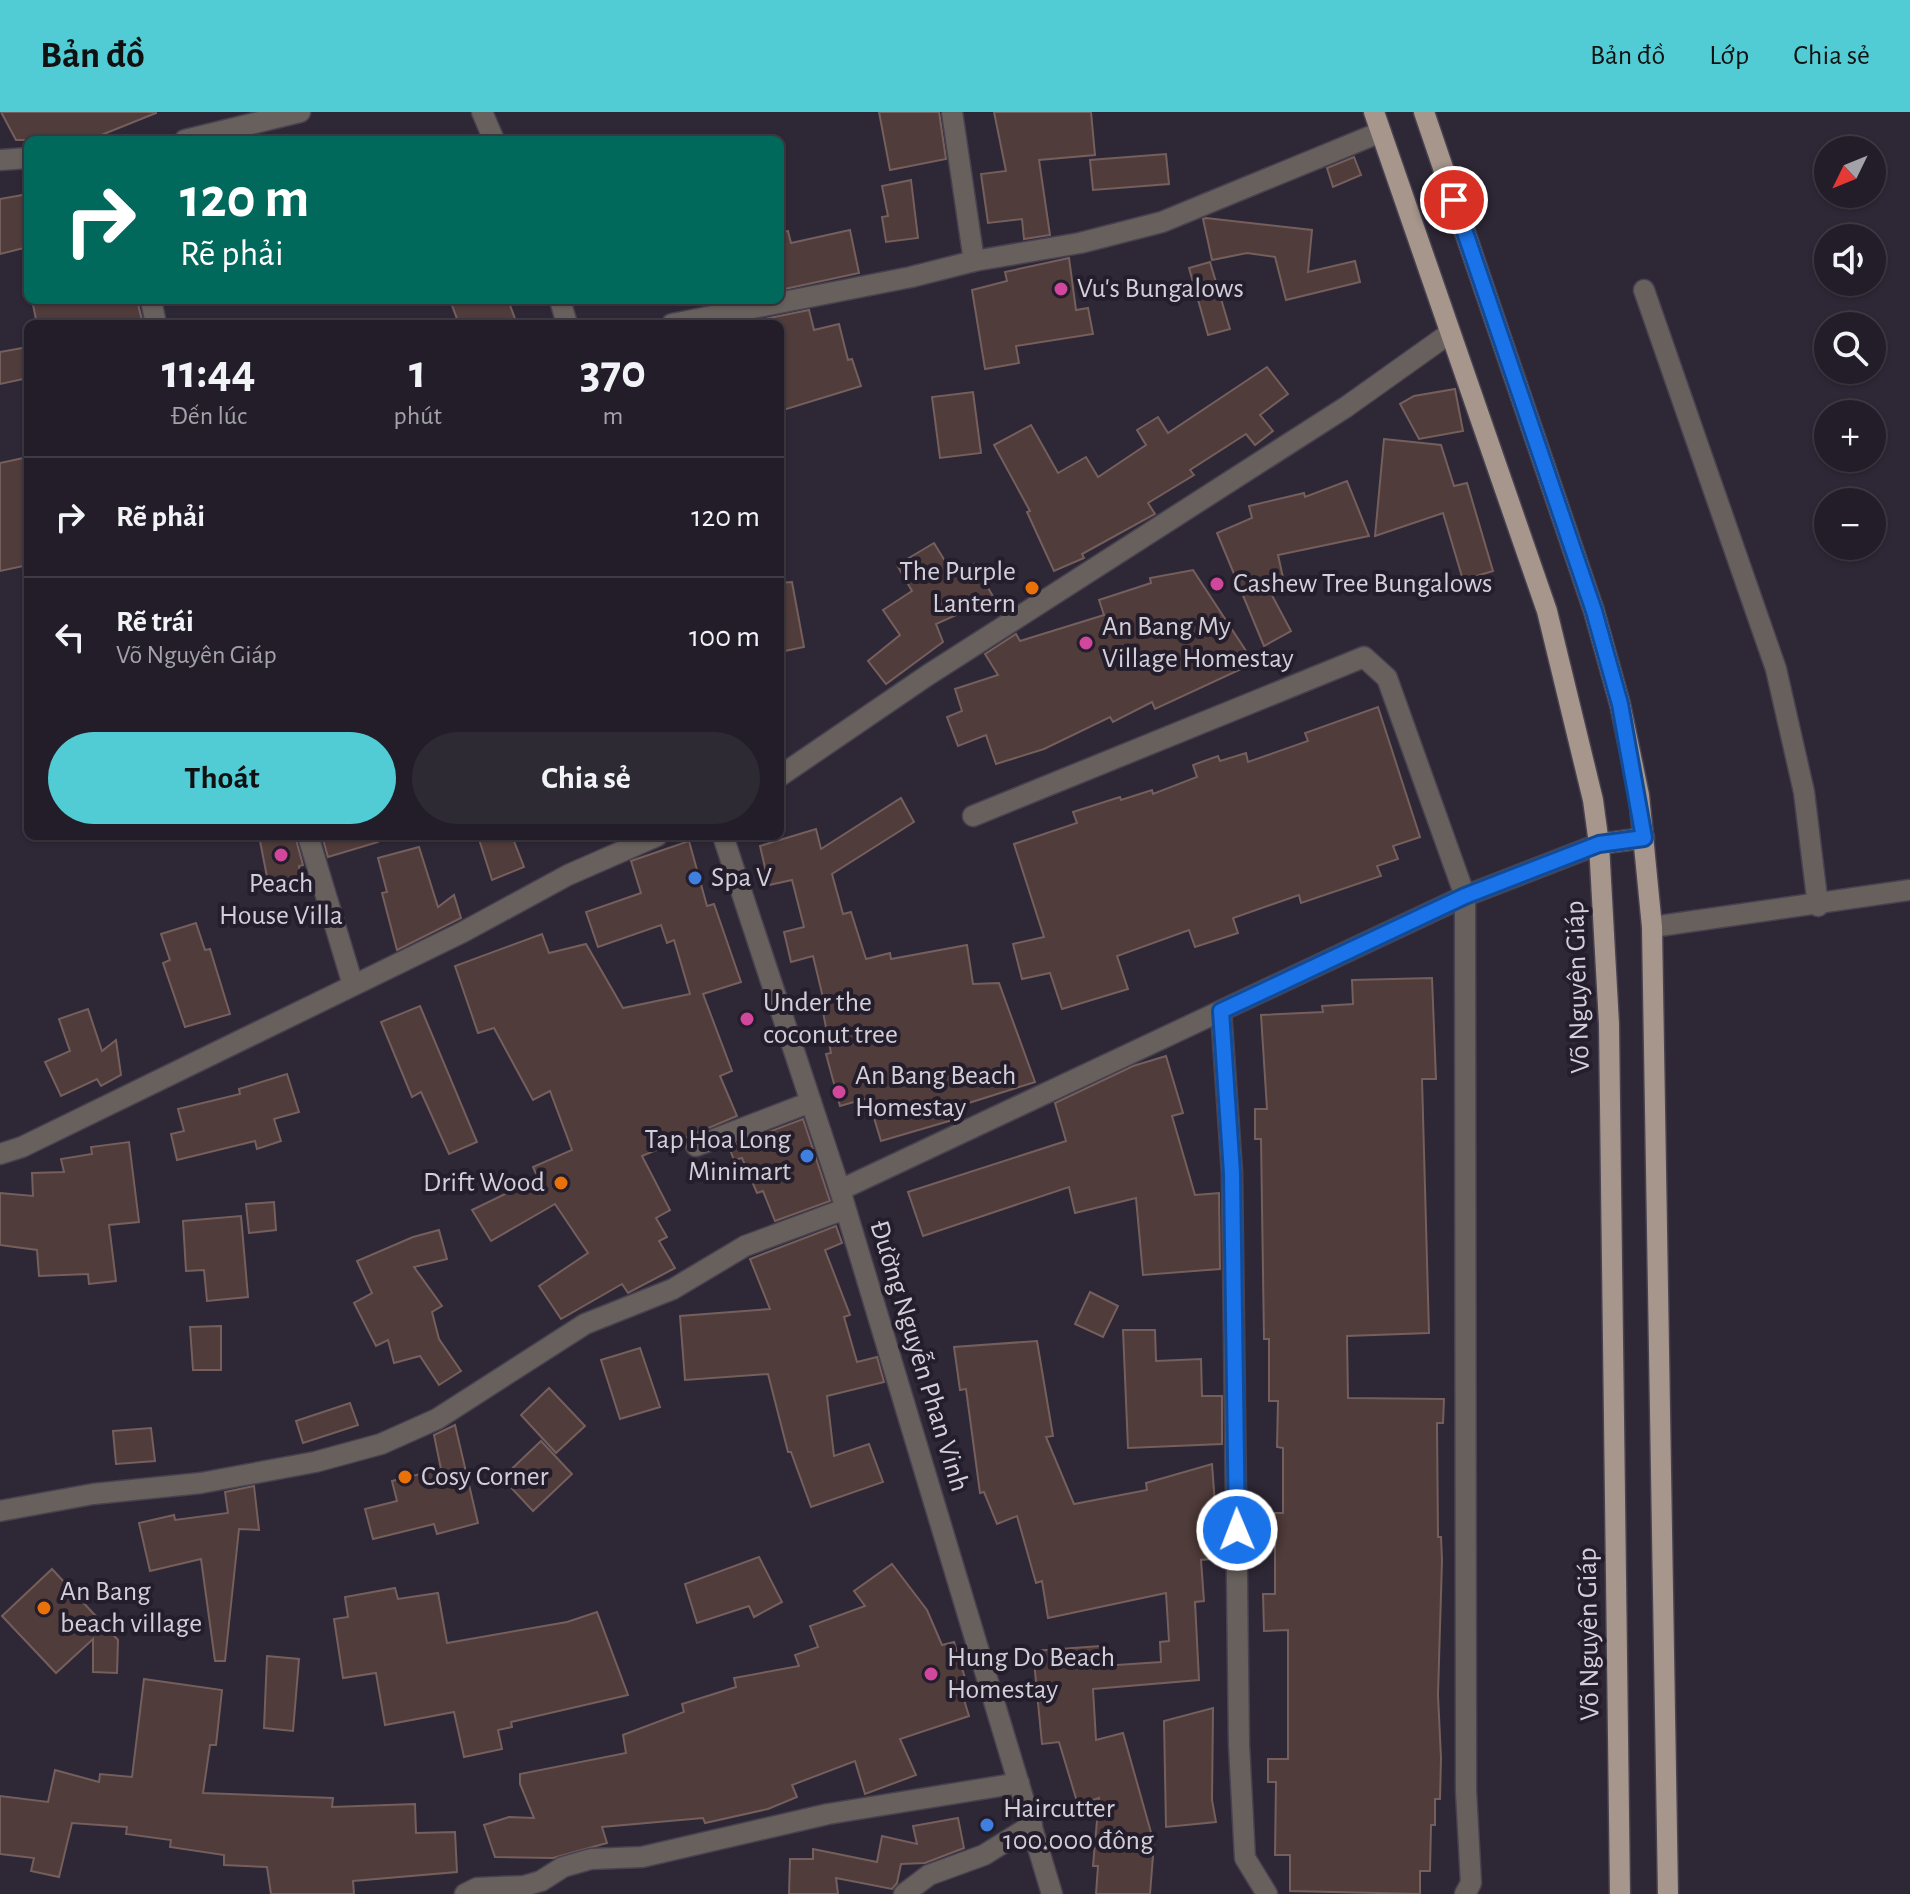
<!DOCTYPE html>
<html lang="vi">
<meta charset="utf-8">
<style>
body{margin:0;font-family:"Alegreya Sans",sans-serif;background:#2e2a34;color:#f1f3f6;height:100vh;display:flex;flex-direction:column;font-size:30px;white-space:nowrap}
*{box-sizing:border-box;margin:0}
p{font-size:26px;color:#a2a2a8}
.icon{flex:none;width:44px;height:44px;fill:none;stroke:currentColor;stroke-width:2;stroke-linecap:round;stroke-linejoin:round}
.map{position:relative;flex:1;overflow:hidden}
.panel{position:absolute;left:24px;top:208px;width:760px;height:520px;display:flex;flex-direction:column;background:#221d28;border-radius:12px;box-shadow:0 2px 6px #0004,0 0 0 2px #3f3b45}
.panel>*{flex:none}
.guide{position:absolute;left:24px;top:24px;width:760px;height:168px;border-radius:12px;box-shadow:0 2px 6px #0004,0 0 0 2px #3f3b45;background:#00695c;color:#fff;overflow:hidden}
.needle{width:52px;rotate:227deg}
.controls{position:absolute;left:1814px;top:24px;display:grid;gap:16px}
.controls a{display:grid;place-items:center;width:72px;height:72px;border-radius:50%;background:#221d28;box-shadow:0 2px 6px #0004,0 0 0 2px #3f3b45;font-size:40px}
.pin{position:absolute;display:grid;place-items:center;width:68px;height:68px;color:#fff;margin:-34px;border:4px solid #fff;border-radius:50%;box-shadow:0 2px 8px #0007}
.me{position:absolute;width:88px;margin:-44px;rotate:359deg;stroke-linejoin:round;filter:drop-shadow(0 0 6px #0008)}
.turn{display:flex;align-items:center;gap:28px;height:168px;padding:0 24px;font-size:36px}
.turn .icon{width:104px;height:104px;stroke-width:2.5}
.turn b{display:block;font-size:56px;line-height:68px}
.eta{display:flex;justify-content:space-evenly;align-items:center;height:136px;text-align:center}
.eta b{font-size:48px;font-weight:700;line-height:56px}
.cta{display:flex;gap:16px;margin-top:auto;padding:16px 24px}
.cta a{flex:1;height:92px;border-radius:48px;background:#51ccd4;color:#111;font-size:32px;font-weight:700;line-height:92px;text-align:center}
.cta a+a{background:#2e2a34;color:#f1f3f6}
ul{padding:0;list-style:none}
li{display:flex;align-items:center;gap:24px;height:120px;padding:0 24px;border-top:2px solid #3f3b45}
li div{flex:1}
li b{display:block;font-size:30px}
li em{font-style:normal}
header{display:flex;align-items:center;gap:48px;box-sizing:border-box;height:112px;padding:0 40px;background:#51ccd4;color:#111}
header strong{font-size:38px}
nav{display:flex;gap:44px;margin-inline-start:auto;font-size:28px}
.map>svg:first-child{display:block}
.building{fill:#503c3a;stroke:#745f5d;stroke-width:2}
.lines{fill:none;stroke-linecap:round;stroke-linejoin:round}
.minor-casing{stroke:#484250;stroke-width:23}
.major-casing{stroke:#484250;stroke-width:23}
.minor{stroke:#68605c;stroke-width:20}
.major{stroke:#a6968c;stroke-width:20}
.route-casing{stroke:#114b97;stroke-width:20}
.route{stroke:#1a73e8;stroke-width:14}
.hotel-dot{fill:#d1479c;stroke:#241d2c;stroke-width:3}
.food-dot{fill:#e8710a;stroke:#241d2c;stroke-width:3}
.shop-dot{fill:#3f7fe0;stroke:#241d2c;stroke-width:3}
.labels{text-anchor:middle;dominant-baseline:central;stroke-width:8;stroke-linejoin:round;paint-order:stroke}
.poi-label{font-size:28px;fill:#d3cfd8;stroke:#241d2c;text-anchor:start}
.street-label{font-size:28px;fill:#d3cfd8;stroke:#241d2c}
</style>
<header>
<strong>Bản đồ</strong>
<nav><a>Bản đồ</a><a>Lớp</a><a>Chia sẻ</a></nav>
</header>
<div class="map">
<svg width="1910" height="1782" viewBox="0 0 1910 1782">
<rect width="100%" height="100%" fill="#2e2736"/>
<!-- building -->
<g class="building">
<polygon points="1,0 156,0 156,1 89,28 16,28"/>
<polygon points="879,0 939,0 946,47 890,58"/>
<polygon points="994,0 1091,0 1095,43 1039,48 1050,123 1024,127 1022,107 988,111 981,62 1006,59"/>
<polygon points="1166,42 1169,72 1093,78 1090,48"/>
<polygon points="1354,45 1361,63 1333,75 1327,56"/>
<polygon points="911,68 918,126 886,130 882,105 888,104 882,74"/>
<polygon points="28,82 28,135 0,142 0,87"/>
<polygon points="1206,106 1312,118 1308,160 1355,149 1360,170 1286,188 1275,145 1247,141 1212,148 1203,107"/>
<polygon points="850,118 859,161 780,178 780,120 788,119 791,131"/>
<polygon points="1069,146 1076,198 1088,196 1093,222 1016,234 1019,251 985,257 972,178 1007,169 1005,160"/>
<polygon points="1210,150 1230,217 1208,223 1189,156"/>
<polygon points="32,188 137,188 143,212 37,212"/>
<polygon points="450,188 508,188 517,212 459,212"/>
<polygon points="809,198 814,218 839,212 848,248 852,247 861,274 780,299 780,212 739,212"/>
<polygon points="28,235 28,266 0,272 0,240"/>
<polygon points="1267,255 1288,282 1260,303 1273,319 1255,333 1246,322 1190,358 1194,363 1148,391 1155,402 1082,442 1084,446 1054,459 1027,400 1030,399 994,333 1031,313 1058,361 1086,345 1098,365 1146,333 1137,318 1158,305 1168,321"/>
<polygon points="1455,277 1463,319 1419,327 1400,292 1414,284"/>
<polygon points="973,280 981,341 940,346 932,285"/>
<polygon points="1384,327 1441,333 1454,374 1467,371 1493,459 1463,468 1443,401 1375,424"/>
<polygon points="28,345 28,453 0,459 0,351"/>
<polygon points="1347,369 1369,424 1278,443 1284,470 1267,474 1291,519 1264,534 1217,421 1252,406 1249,394 1304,381 1305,385"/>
<polygon points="934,431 954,464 974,452 994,486 936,512 943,530 886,572 868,549 900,523 883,498 912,479 897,453"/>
<polygon points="1193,458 1254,551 1155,597 1152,590 1113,610 1110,605 1044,637 996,652 986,623 958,634 947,605 962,599 955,577 998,563 985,542 1016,522 1020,529 1104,503 1099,488 1151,471 1150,466"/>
<polygon points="792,470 804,535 780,540 780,471"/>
<polygon points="1378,595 1420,725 1393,734 1398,747 1377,754 1381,764 1301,791 1299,783 1233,806 1238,821 1195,835 1189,818 1117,844 1128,877 1062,897 1050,861 1022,867 1013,832 1044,825 1014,732 1077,711 1073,700 1120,685 1121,688 1152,678 1153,682 1197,665 1193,653 1218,644 1220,649 1246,641 1248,650 1308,629 1305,621"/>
<polygon points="901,686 914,710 832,762 843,802 851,800 866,847 890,841 891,847 967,833 973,872 999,871 1035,970 953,996 956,1007 881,1029 868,986 840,994 826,942 831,941 822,895 825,894 813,844 791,850 784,820 804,815 792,768 769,773 760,734 816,717 821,737"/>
<polygon points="259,724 295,724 303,753 299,754 300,764 268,770"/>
<polygon points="322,724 377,724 378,730 328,745"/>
<polygon points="478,724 512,724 524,755 492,768"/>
<polygon points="689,729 707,794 714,792 741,870 703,882 732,959 720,964 737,1004 642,1044 670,1098 656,1106 667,1125 659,1129 675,1156 628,1181 622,1172 561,1207 539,1174 588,1141 555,1092 491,1129 472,1098 538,1066 533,1055 572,1038 550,979 533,988 494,916 478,921 455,854 542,822 549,841 586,832 623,896 690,882 674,828 667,831 661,813 598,835 586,800 641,781 631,749"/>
<polygon points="419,735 438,795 454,783 461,806 397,838 382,781 387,780 378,746"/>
<polygon points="196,811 205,838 210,837 230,902 185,915 163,851 170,848 161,822"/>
<polygon points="1432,866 1436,967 1422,967 1429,1221 1347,1224 1348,1286 1444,1287 1443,1311 1437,1311 1438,1425 1441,1425 1442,1448 1438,1583 1441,1646 1440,1687 1435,1687 1435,1713 1431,1713 1430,1759 1420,1759 1420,1782 1290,1779 1290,1743 1275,1743 1276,1670 1268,1670 1268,1647 1288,1647 1288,1518 1264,1519 1263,1482 1275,1482 1275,1401 1283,1401 1283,1336 1277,1335 1278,1289 1269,1289 1269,1227 1264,1227 1261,1027 1255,1027 1255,997 1267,997 1261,903 1323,900 1322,894 1353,892 1352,868"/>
<polygon points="420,894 477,1030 449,1042 421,980 412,985 381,910"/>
<polygon points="88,897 102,939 116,928 121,963 101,974 97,967 61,984 45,950 70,939 59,907"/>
<polygon points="1166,944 1183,1001 1172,1004 1195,1083 1219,1081 1220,1157 1143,1163 1136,1086 1075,1101 1069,1075 923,1124 908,1080 1066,1029 1055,991 1133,954"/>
<polygon points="287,962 299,1000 274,1007 281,1029 257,1037 255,1029 177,1048 171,1022 184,1019 178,997 240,982 239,977"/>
<polygon points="803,1007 830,1089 775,1109 763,1079 757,1081 742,1046 734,1048 729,1035"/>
<polygon points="129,1030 139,1110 109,1113 116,1169 89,1172 88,1162 39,1164 37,1138 0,1133 0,1081 33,1084 32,1061 64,1060 61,1047 92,1042 91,1035"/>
<polygon points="274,1090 276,1118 249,1121 246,1092"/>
<polygon points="241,1104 248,1185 207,1189 204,1158 186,1159 183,1109"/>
<polygon points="836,1114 842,1131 825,1138 850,1203 844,1205 857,1250 877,1245 884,1270 827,1284 834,1344 869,1332 883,1370 811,1395 791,1340 788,1340 768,1262 685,1268 680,1204 770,1197 750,1147"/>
<polygon points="439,1118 447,1147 414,1155 442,1194 432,1200 439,1227 461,1259 439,1273 420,1244 394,1251 388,1228 376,1234 354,1191 372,1181 357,1149 413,1125"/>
<polygon points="1090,1180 1118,1194 1103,1225 1075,1212"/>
<polygon points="221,1214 221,1258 193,1258 190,1215"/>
<polygon points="1123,1218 1155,1218 1156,1249 1201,1247 1202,1284 1222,1284 1222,1332 1128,1336"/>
<polygon points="1037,1229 1053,1324 1046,1325 1074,1392 1147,1378 1146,1371 1212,1352 1219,1446 1201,1448 1204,1489 1195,1490 1199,1568 1093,1577 1096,1628 1123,1621 1154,1731 1150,1782 1096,1782 1098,1754 1093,1754 1099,1686 1078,1693 1059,1630 1042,1632 1033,1539 1100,1534 1102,1554 1161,1550 1160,1530 1169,1529 1166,1481 1048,1506 1042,1469 1036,1471 1017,1404 997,1412 984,1380 980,1381 966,1277 960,1278 954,1235"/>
<polygon points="640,1236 660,1295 620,1307 601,1248"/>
<polygon points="549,1276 585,1314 556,1341 521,1303"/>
<polygon points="350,1291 358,1313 303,1331 296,1309"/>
<polygon points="455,1313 478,1411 437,1422 434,1412 373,1427 365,1397 397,1389 392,1369 441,1357 434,1323"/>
<polygon points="151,1316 155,1349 116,1352 113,1319"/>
<polygon points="541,1329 572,1362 533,1399 502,1366"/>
<polygon points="254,1374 259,1418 239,1417 225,1549 215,1549 201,1447 150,1459 139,1411 174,1403 175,1408 228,1401 225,1380"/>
<polygon points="759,1445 782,1490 754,1505 749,1494 697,1511 685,1472"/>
<polygon points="892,1452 927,1498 942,1533 954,1530 965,1566 958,1568 969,1604 900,1627 916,1663 865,1682 855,1649 792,1673 797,1685 768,1697 705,1711 703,1706 602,1715 607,1731 553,1746 495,1745 484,1713 509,1705 534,1706 520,1672 520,1662 626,1641 623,1623 684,1600 682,1592 736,1575 734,1566 799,1554 795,1543 818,1535 810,1514 865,1494 854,1479"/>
<polygon points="52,1457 118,1528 117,1561 93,1560 93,1527 56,1561 2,1504"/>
<polygon points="395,1476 398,1487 438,1481 447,1531 567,1510 597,1500 628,1583 511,1610 512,1615 498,1618 502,1637 464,1645 454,1600 385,1613 376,1561 343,1566 334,1507 348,1505 345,1485"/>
<polygon points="267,1544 299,1547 293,1619 264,1616"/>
<polygon points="144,1567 222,1578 216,1633 210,1633 203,1681 333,1686 332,1695 415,1692 416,1721 455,1720 457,1760 353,1769 354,1782 271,1782 267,1755 224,1753 224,1743 170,1735 171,1728 126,1722 127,1715 72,1711 59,1765 31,1759 34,1746 0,1742 0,1684 48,1690 55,1658 99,1670 100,1662 132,1665"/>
<polygon points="1213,1596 1212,1688 1216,1710 1166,1715 1164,1609"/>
<polygon points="958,1706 964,1736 925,1751 901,1752 897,1771 892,1777 836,1766 838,1782 789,1782 790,1747 813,1747 813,1737 877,1750 882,1724 917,1732 913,1714"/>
</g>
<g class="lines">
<!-- minor casing -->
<g class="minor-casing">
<g id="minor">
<polyline points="482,0 494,28"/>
<polyline points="952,0 974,149"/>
<polyline points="185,28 300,0"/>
<polyline points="0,48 28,46"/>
<polyline points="1644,178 1776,557 1804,680 1818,794"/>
<polyline points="151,188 156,212"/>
<polyline points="560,188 567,212"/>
<polyline points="672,212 911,165 974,149 1080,131 1162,110 1381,20"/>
<polyline points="780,664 928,563 1346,295 1450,221"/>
<polyline points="973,704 1364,545 1387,566 1465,784 1466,1679 1471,1771 1465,1782"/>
<polyline points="308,724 353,873"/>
<polyline points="723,724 840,1078 1052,1782"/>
<polyline points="1652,815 1910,778"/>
<polyline points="1221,899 1232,1061 1239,1633 1245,1746 1267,1782"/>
<polyline points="696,1034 811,990"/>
<polyline points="0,1042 22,1035 463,820 568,763 657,724"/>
<polyline points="840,1078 1465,784 1599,732"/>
<polyline points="0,1399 93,1382 201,1371 315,1350 381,1332 437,1307 585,1212 673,1177 745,1134 845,1097"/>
<polyline points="465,1782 477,1776 524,1774 541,1769 563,1755 591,1747 642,1745 828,1702 1019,1671"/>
<polyline points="904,1782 929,1763 984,1743 1032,1713"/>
</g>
</g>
<!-- major casing -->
<g class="major-casing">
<g id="major">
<polyline points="1374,0 1547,499 1593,688 1599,732 1609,912 1620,1782"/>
<polyline points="1424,0 1594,499 1620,592 1639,683 1652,815 1668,1782"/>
<polyline points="1599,732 1644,726"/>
</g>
</g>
<!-- minor -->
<use href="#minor" class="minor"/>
<!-- major -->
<use href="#major" class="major"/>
</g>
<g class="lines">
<!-- route casing -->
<g class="route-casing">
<polyline id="route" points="1237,1418 1232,1061 1221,899 1465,784 1599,732 1644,726 1620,592 1594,499 1454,88"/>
</g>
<!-- route -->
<use href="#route" class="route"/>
</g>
<!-- markers -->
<g class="hotel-dot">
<circle cx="1061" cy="177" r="8"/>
<circle cx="1217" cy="472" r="8"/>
<circle cx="1086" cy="531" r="8"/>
<circle cx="281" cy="743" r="8"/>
<circle cx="747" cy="907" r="8"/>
<circle cx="839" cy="980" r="8"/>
<circle cx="931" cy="1562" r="8"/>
</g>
<g class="food-dot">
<circle cx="1032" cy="476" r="8"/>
<circle cx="561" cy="1071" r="8"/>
<circle cx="405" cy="1365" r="8"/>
<circle cx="44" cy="1496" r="8"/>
</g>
<g class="shop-dot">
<circle cx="695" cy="766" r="8"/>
<circle cx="807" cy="1044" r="8"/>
<circle cx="987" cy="1713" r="8"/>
</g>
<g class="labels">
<!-- poi labels -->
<g class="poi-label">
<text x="1077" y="177">Vu's Bungalows</text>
<text x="1016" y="460" text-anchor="end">The Purple<tspan x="1016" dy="32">Lantern</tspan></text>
<text x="1233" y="472">Cashew Tree Bungalows</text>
<text x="1102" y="515">An Bang My<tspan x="1102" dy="32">Village Homestay</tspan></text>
<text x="711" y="766">Spa V</text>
<text x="281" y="772" text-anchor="middle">Peach<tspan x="281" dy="32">House Villa</tspan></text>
<text x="763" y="891">Under the<tspan x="763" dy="32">coconut tree</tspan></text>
<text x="855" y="964">An Bang Beach<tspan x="855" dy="32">Homestay</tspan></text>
<text x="791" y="1028" text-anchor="end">Tap Hoa Long<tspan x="791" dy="32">Minimart</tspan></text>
<text x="545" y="1071" text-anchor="end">Drift Wood</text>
<text x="421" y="1365">Cosy Corner</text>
<text x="60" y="1480">An Bang<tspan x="60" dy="32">beach village</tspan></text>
<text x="947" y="1546">Hung Do Beach<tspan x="947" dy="32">Homestay</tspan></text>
<text x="1003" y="1697">Haircutter<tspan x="1003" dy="32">100.000 đông</tspan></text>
</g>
<!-- street labels -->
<g class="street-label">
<text transform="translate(1578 875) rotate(-92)">Võ Nguyên Giáp</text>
<text transform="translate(919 1244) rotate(73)">Đường Nguyễn Phan Vinh</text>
<text transform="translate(1589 1522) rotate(-91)">Võ Nguyên Giáp</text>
</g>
</g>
</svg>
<div class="controls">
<a><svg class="needle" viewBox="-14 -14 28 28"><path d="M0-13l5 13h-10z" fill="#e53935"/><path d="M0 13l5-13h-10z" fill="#a2a2a8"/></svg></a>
<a><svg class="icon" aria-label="sound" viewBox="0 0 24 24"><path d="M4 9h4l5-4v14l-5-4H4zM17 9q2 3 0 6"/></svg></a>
<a><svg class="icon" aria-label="search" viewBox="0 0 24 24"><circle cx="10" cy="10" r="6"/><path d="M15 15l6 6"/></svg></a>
<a>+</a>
<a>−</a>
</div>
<div class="pin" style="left:1454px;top:88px;background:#d93025"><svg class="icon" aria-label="arrive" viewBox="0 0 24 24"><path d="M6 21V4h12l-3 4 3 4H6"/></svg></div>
<svg class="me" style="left:1237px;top:1418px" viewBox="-20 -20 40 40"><circle r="17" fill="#1a73e8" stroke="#fff" stroke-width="3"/><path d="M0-11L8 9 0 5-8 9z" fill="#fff"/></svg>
<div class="guide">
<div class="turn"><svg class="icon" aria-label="right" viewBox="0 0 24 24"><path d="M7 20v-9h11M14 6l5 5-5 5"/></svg><div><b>120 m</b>Rẽ phải</div></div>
</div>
<section class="panel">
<div class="eta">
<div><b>11:44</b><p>Đến lúc</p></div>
<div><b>1</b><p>phút</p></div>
<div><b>370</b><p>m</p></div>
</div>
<ul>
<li><svg class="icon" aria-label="right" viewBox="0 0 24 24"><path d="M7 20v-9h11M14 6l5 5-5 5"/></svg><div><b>Rẽ phải</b></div><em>120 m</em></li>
<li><svg class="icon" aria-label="left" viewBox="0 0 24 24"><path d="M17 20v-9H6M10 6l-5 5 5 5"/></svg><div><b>Rẽ trái</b><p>Võ Nguyên Giáp</p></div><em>100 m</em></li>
</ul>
<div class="cta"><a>Thoát</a><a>Chia sẻ</a></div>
</section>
</div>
